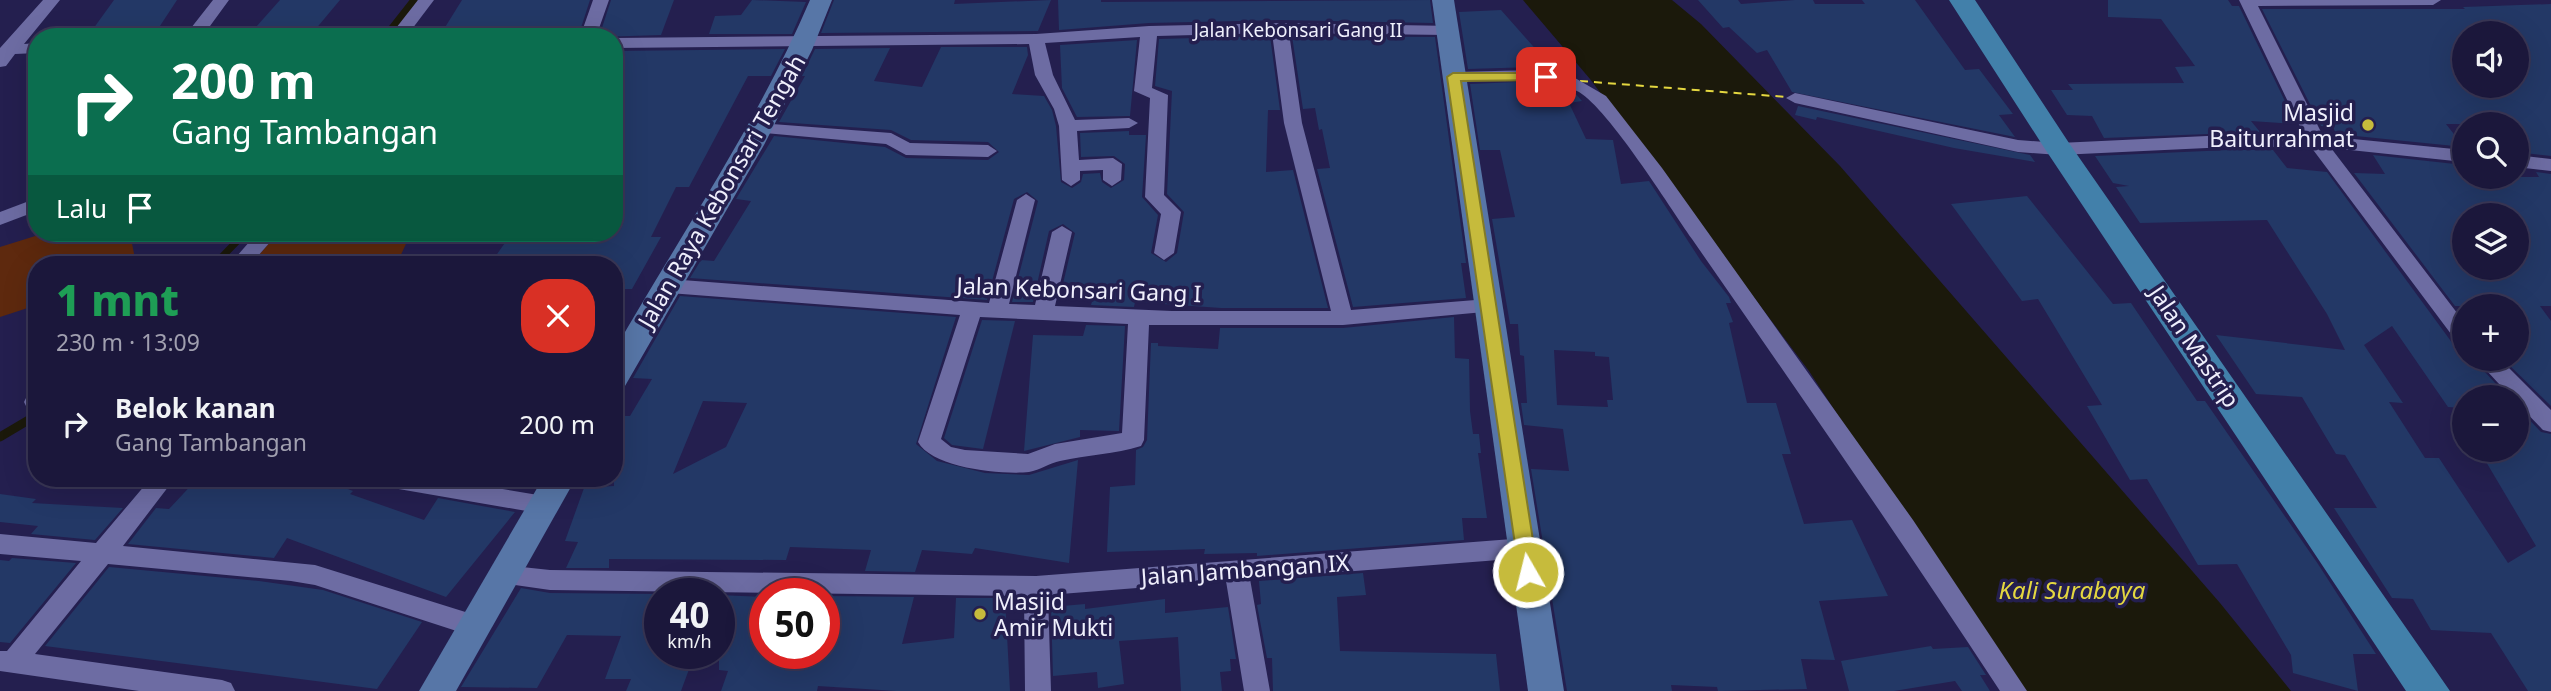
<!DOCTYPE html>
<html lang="id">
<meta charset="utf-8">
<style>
body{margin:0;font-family:"Noto Sans",sans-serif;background:#242042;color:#f1f3f6;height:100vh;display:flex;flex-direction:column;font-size:26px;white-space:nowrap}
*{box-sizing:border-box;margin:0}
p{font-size:23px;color:#a09faf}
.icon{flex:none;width:38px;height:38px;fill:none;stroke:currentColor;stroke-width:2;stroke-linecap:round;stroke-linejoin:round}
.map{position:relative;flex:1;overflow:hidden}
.sheet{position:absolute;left:28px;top:256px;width:595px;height:231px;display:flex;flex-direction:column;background:#1b173b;border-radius:28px;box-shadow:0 7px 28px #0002,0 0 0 2px #393655}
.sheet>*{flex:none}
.hud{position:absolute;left:28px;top:28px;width:595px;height:214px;border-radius:28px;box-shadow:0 7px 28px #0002,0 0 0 2px #393655;background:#0b6e4f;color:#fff;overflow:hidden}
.buttons{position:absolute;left:2452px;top:21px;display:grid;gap:14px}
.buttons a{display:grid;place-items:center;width:77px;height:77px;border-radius:50%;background:#1b173b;box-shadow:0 7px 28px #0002,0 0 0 2px #393655;font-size:35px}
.speed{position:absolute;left:644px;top:578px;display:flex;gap:14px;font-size:35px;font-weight:700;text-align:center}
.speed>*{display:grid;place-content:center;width:91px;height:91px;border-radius:50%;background:#1b173b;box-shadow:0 7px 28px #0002,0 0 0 2px #393655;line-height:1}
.speed small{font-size:18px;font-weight:400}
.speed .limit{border:10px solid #d22;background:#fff;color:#111}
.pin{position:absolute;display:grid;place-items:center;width:60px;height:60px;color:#fff;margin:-30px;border-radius:14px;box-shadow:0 4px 10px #0006}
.me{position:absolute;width:77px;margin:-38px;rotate:352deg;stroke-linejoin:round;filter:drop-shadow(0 0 5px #0008)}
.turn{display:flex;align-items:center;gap:24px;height:147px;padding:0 28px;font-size:32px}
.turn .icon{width:91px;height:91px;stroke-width:2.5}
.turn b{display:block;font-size:49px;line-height:60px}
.then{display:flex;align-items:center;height:66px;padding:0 28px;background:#0003;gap:14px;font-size:26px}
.round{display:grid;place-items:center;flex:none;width:74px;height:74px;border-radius:28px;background:#242042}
.summary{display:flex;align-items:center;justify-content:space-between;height:119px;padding:0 28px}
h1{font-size:42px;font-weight:800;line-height:52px;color:#1e9e55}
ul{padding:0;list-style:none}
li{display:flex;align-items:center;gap:21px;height:98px;padding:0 28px}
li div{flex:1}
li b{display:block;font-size:26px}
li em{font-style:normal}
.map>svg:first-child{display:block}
.green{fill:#5e290e}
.water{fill:#1b190b}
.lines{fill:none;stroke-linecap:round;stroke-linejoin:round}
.stream-far1{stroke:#1b190b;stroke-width:7}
.stream{stroke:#1b190b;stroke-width:9}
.ferry{stroke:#e4d740;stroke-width:2;stroke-dasharray:8 6;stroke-linecap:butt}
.building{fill:#233866;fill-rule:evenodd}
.street{fill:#6d6ca3;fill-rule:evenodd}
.secondary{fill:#5776a7;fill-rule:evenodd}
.primary{fill:#4280aa;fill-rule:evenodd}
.route{fill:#c6bb3c;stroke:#817a27;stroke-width:2}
.poi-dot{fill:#c6bb3c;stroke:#241f4f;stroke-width:2.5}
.labels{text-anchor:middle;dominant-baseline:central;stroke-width:7;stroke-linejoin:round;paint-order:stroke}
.far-street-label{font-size:19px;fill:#efeffc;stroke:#241f4f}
.poi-label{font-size:23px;fill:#efeffc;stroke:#241f4f;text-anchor:end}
.street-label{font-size:23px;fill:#efeffc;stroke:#241f4f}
.water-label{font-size:24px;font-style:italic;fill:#e4d740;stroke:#241f4f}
</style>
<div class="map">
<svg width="2551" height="691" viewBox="0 0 2551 691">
<rect width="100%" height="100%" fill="#241f4f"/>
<!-- green -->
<g class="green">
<polygon points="45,233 130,233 136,264 37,264 37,305 0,317 0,247"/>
<polygon points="278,233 411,233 399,259 391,264 251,264"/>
</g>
<!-- water -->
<polygon class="water" points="1523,0 1672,0 1701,24 1840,166 2220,603 2291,691 2018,691 1809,371 1590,79"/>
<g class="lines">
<!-- stream-far1 -->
<g class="stream-far1">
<polyline points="385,37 414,0"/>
<polyline points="215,264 245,233"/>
</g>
<!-- stream -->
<polyline class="stream" points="0,437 37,415"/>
<!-- ferry -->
<polyline class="ferry" points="1580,81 1787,97"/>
</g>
<!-- building -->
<g class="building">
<polygon points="114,0 177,0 158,29 88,36"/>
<polygon points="280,0 340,0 309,37 247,37"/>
<polygon points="462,0 590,0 578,37 439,37"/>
<polygon points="611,0 674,0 661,35 599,37"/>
<polygon points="752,0 806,2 792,34 709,34 715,16 741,15"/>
<polygon points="834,0 955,0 954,4 1051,0 1038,31 821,33"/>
<polygon points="1058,0 1101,0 1101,2 1430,0 1433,23 1280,20 1149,23 1059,30"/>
<polygon points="1698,0 1738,0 1741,4 1795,0 1813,0 1815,4 1865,4 1862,0 1915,0 1965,70 1979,69 2013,114 1999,115 2015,137 1792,92 1767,50 1757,53 1729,27 1723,28"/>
<polygon points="2108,0 2228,0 2232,6 2239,6 2296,124 2251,121 2260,132 2104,138 2092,116 2067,115 2051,90 2073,90 2068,84 2184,83 2175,67 2195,66 2161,19 2108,17"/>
<path d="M 2551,4 L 2551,156 L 2524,153 L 2516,142 L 2516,124 L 2446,124 L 2464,147 L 2336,134 L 2333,127 L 2321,126 L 2262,9 L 2465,9 L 2463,7 ZM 2464,30 L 2516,33 L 2516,86 L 2464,86 Z"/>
<polygon points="1501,10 1556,72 1531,67 1468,69 1459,12"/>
<polygon points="1270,36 1280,110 1268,110 1266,172 1293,170 1328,308 1221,308 1135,302 1134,307 1091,305 1095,290 1062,288 1075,233 1063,224 1049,231 1033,302 1012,302 1038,201 1027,192 1014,199 987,300 690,278 701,260 714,261 751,201 736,199 774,136 885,147 906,158 988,160 999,152 988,142 911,140 891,130 779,122 805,76 802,76 815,49 890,48 874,81 922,87 941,47 1027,47 1028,55 1012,94 1044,96 1052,110 1056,126 1061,182 1072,188 1081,182 1083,174 1100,173 1102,182 1111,188 1124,180 1125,164 1114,156 1081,157 1080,133 1129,131 1129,135 1146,135 1142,197 1158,215 1151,253 1166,262 1177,253 1184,212 1167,194 1172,91 1155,86 1159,39"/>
<polygon points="1292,36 1435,37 1466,263 1461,263 1466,298 1353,307 1317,169 1330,168 1322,129 1319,130 1315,108 1303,109"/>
<polygon points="1137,40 1130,116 1077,117 1062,88 1060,45"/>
<polygon points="785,49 771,76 748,76 689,187 676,187 651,237 661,237 632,289 614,289 614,264 490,264 512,233 614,236 614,51"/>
<path d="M 1517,82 L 1549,84 L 1575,93 L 1582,101 L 1569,103 L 1586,139 L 1613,140 L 1621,184 L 1649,181 L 1701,261 L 1729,297 L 1731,303 L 1726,303 L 1733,322 L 1729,323 L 1747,403 L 1776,403 L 1791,454 L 1782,454 L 1804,524 L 1852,520 L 1888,596 L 1819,601 L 1835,660 L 1801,659 L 1807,689 L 1718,691 L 1717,687 L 1671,685 L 1672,691 L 1567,691 L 1531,469 L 1569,471 L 1563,429 L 1524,425 L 1521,403 L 1527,403 L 1524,356 L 1520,355 L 1518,324 L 1510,324 L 1492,219 L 1515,217 L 1500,150 L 1480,150 L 1470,84 ZM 1554,350 L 1595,352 L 1595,356 L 1609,357 L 1613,400 L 1607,400 L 1608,407 L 1557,405 Z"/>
<polygon points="1798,106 2030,155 2035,162 1954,148 1817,117 1816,120 1795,115"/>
<polygon points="2228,150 2273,150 2287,168 2327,172 2464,359 2473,359 2508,397 2464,397 2464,408 2448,407 2392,326 2364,345 2403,403 2389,402 2425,458 2439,458 2508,563 2536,546 2479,450 2516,450 2516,406 2541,432 2551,434 2551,691 2528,691 2491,633 2431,630 2413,599 2392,598 2334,508 2377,508 2345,455 2336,454 2302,397 2256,394 2216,335 2345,350 2327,314 2267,220 2140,223 2116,187 2129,186 2113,183 2095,156"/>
<path d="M 2373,155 L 2464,165 L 2464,177 L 2539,177 L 2536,172 L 2551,174 L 2551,306 L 2540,306 L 2551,321 L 2551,406 L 2503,359 L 2516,359 L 2516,306 L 2455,306 L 2354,173 L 2385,174 ZM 2464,215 L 2516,215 L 2516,268 L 2464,268 Z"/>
<polygon points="2027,196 2113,304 2131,303 2197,401 2205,401 2318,564 2376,654 2353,654 2358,691 2293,673 2291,655 2237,564 2198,565 2147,479 2130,480 2087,406 2102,405 2038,299 2022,301 1951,204"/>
<path d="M 680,296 L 956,317 L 916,444 L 937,461 L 985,473 L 1029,475 L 1078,460 L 1069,563 L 975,548 L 972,554 L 922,550 L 915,572 L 865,571 L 871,550 L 790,547 L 786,560 L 609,559 L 609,568 L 566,568 L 578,542 L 565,541 L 584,488 L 614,486 L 614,416 L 630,416 L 652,379 L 633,378 ZM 703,401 L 747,403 L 726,447 L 673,474 Z"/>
<polygon points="1454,317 1455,358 1469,359 1470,411 1473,434 1479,434 1481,453 1478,453 1487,518 1462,518 1464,540 1257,556 1257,553 1204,554 1205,549 1107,552 1110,487 1135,485 1136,450 1143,447 1147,440 1151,343 1158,343 1158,346 1218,349 1220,328 1343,328"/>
<polygon points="982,320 1015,321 983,449 952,445 944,438"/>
<polygon points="1086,325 1125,326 1119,431 1080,430 1080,437 1024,451 1033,335 1083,336"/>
<polygon points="198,478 319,478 353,491 350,494 424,520 438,498 515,512 446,597 287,538 274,558 128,544 156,508 169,509"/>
<polygon points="452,478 510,478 505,487"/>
<polygon points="0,494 36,499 32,503 123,508 95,540 31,534 38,526 0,522"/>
<polygon points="12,558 76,563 10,643 0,642 0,560 9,561"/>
<polygon points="109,567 259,581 323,590 422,622 377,689 45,646"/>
<polygon points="1363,573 1366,595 1337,597 1340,651 1496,654 1500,691 1273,691 1272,658 1267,658 1257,605 1261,604 1259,581"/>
<polygon points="521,588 550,593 660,594 660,653 695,653 681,691 626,691 631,679 605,679 621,636 567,635 537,688 461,687"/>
<polygon points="719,595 765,597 765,653 824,653 824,596 914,597 902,644 954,638 956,598 1005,598 1010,691 896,691 818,686 817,691 721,691 728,671 719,670"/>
<polygon points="1165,599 1165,613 1228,607 1236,659 1230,659 1231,671 1220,672 1222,691 1181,691 1178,637 1119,641 1124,684 1098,688 1097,672 1053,676 1051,607 1085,604 1085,609"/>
<polygon points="1931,646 1933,649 1968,647 1986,675 1980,675 1990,691 1962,691 1955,681 1894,691 1849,691 1841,661"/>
</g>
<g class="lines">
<!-- street -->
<g class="street">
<polygon points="43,0 60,0 24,44 37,43 37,53 15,54 6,66 0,67 0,48"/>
<polygon points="213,0 229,0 202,37 146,37 154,32 191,28"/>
<polygon points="418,0 434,0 406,37 389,37"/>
<polygon points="593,0 609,0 596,37 580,37"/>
<polygon points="2239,0 2441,0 2433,5 2258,6 2323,136 2464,150 2464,162 2331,148 2464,322 2464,344 2457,342 2311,147 2228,147 2059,155 2018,152 1795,103 1786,98 1795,93 2018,140 2059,143 2228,135 2304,135"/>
<path d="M 1280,23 L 1453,26 L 1453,34 L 1447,35 L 1289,33 L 1302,123 L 1351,310 L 1488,299 L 1498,306 L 1495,311 L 1343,325 L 1149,325 L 1144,440 L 1141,446 C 1115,454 1087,455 1060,461 C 1050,463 1040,470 1029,472 C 1002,475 932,468 918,442 L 960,315 L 669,293 L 659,286 L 669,279 L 989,303 L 1017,200 L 1026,194 L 1035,200 L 1009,304 L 1035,305 L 1052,232 L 1062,226 L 1072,232 L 1055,306 L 1172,311 L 1331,311 L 1284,123 L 1272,33 L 1157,36 L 1152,88 L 1168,95 L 1164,195 L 1181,212 L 1174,253 L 1164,260 L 1154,253 L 1161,214 L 1145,197 L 1150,98 L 1134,91 L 1140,37 L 1045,43 L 1053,75 L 1075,120 L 1129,118 L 1138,123 L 1129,128 L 1077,131 L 1079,160 L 1113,158 L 1122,164 L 1121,180 L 1112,186 L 1103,180 L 1103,170 L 1080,171 L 1080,180 L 1071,186 L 1062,180 L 1059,126 L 1054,109 L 1035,75 L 1029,44 L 614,48 L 614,38 L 1036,34 L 1149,26 ZM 980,317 L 1128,324 L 1122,433 L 1055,444 L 1028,454 L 965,450 L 951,447 L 941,439 Z"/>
<path d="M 1531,70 L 1575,78 L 1606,96 L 1662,168 L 1913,520 L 2027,691 L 2000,691 C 1900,538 1796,389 1692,239 C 1669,206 1609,110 1579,92 C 1542,72 1493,81 1453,82 L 1444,77 L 1453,72 Z"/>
<polygon points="759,123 891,133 910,143 988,145 997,151 988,157 906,155 886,144 753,132 750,128 753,124"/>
<polygon points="2516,155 2551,159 2551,171 2516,167"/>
<polygon points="37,198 37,211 0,225 0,212"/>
<polygon points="257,233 278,233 251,264 230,264"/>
<polygon points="2476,359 2500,359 2551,410 2551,432 2543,430 2516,402 2516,397 2511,397"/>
<polygon points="35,394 37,394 37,411 27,408 24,402 27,396"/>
<polygon points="151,478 175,478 123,546 315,565 475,615 484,618 487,626 484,634 475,637 315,585 291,581 108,564 35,654 222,680 231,683 235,691 139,691 0,671 0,651 7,651 81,561 0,554 0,534 96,543"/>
<polygon points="376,478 438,478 544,496 552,498 556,505 552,512 544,514 387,487 379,484"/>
<polygon points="1525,538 1533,541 1537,548 1533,555 1525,558 1250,579 1270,691 1244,691 1226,581 1048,595 1051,691 1025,691 1024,596 550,590 495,582 492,575 495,568 504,565 550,570 1036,576"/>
</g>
<!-- secondary -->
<g class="secondary">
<path d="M 810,0 L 832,0 L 812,50 L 764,145 L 625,386 L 614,389 L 614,351 C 681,234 757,124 810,0 Z"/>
<polygon points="1432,0 1454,0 1564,691 1528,691"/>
<polygon points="543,478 576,478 456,691 419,691"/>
</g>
<!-- primary -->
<polygon class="primary" points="1949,0 1975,0 2069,143 2450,691 2406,691 2045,149"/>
</g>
<!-- route -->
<polygon class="route" points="1546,73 1551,75 1551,80 1461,81 1538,572 1528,580 1519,572 1447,77 1453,73"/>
<!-- markers -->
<g class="poi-dot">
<circle cx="2368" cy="125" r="7"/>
<circle cx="980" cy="614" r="7"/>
</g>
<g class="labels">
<!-- far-street labels -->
<g class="far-street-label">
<text x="1298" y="30">Jalan Kebonsari Gang II</text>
</g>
<!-- poi labels -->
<g class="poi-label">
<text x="2354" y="112">Masjid<tspan x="2354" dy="26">Baiturrahmat</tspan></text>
<text x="994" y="601" text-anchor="start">Masjid<tspan x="994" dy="26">Amir Mukti</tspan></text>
</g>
<!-- street labels -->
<g class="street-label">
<text transform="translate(721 191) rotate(-60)">Jalan Raya Kebonsari Tengah</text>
<text transform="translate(1079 289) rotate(2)">Jalan Kebonsari Gang I</text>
<text transform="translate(2195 346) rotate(56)">Jalan Mastrip</text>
<text transform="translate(1245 569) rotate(-4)">Jalan Jambangan IX</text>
</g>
<!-- water labels -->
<g class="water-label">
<text x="2072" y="589">Kali Surabaya</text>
</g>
</g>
</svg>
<div class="buttons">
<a><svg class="icon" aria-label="sound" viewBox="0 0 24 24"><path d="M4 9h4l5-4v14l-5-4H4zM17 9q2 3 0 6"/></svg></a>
<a><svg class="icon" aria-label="search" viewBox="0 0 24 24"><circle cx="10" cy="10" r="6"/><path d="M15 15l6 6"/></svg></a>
<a><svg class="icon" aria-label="layers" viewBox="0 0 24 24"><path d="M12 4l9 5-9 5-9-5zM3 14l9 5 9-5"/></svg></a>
<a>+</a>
<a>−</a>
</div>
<div class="speed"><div>40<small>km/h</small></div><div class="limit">50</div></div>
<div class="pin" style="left:1546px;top:77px;background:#d93025"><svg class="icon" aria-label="arrive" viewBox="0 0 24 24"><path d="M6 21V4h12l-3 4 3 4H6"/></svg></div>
<svg class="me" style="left:1528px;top:572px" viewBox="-20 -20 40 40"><circle r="17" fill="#c6bb3c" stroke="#fff" stroke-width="3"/><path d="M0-11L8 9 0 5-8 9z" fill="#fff"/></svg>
<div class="hud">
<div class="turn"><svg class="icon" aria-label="right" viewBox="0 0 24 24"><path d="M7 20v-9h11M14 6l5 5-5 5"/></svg><div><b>200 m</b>Gang Tambangan</div></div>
<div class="then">Lalu<svg class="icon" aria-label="arrive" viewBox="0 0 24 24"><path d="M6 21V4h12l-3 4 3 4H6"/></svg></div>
</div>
<section class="sheet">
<div class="summary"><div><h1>1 mnt</h1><p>230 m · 13:09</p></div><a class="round" style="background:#d93025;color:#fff"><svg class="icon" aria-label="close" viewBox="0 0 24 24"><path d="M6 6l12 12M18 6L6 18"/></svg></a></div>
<ul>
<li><svg class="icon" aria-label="right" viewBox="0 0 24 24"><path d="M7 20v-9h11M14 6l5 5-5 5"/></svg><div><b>Belok kanan</b><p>Gang Tambangan</p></div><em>200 m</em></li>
</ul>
</section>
</div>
